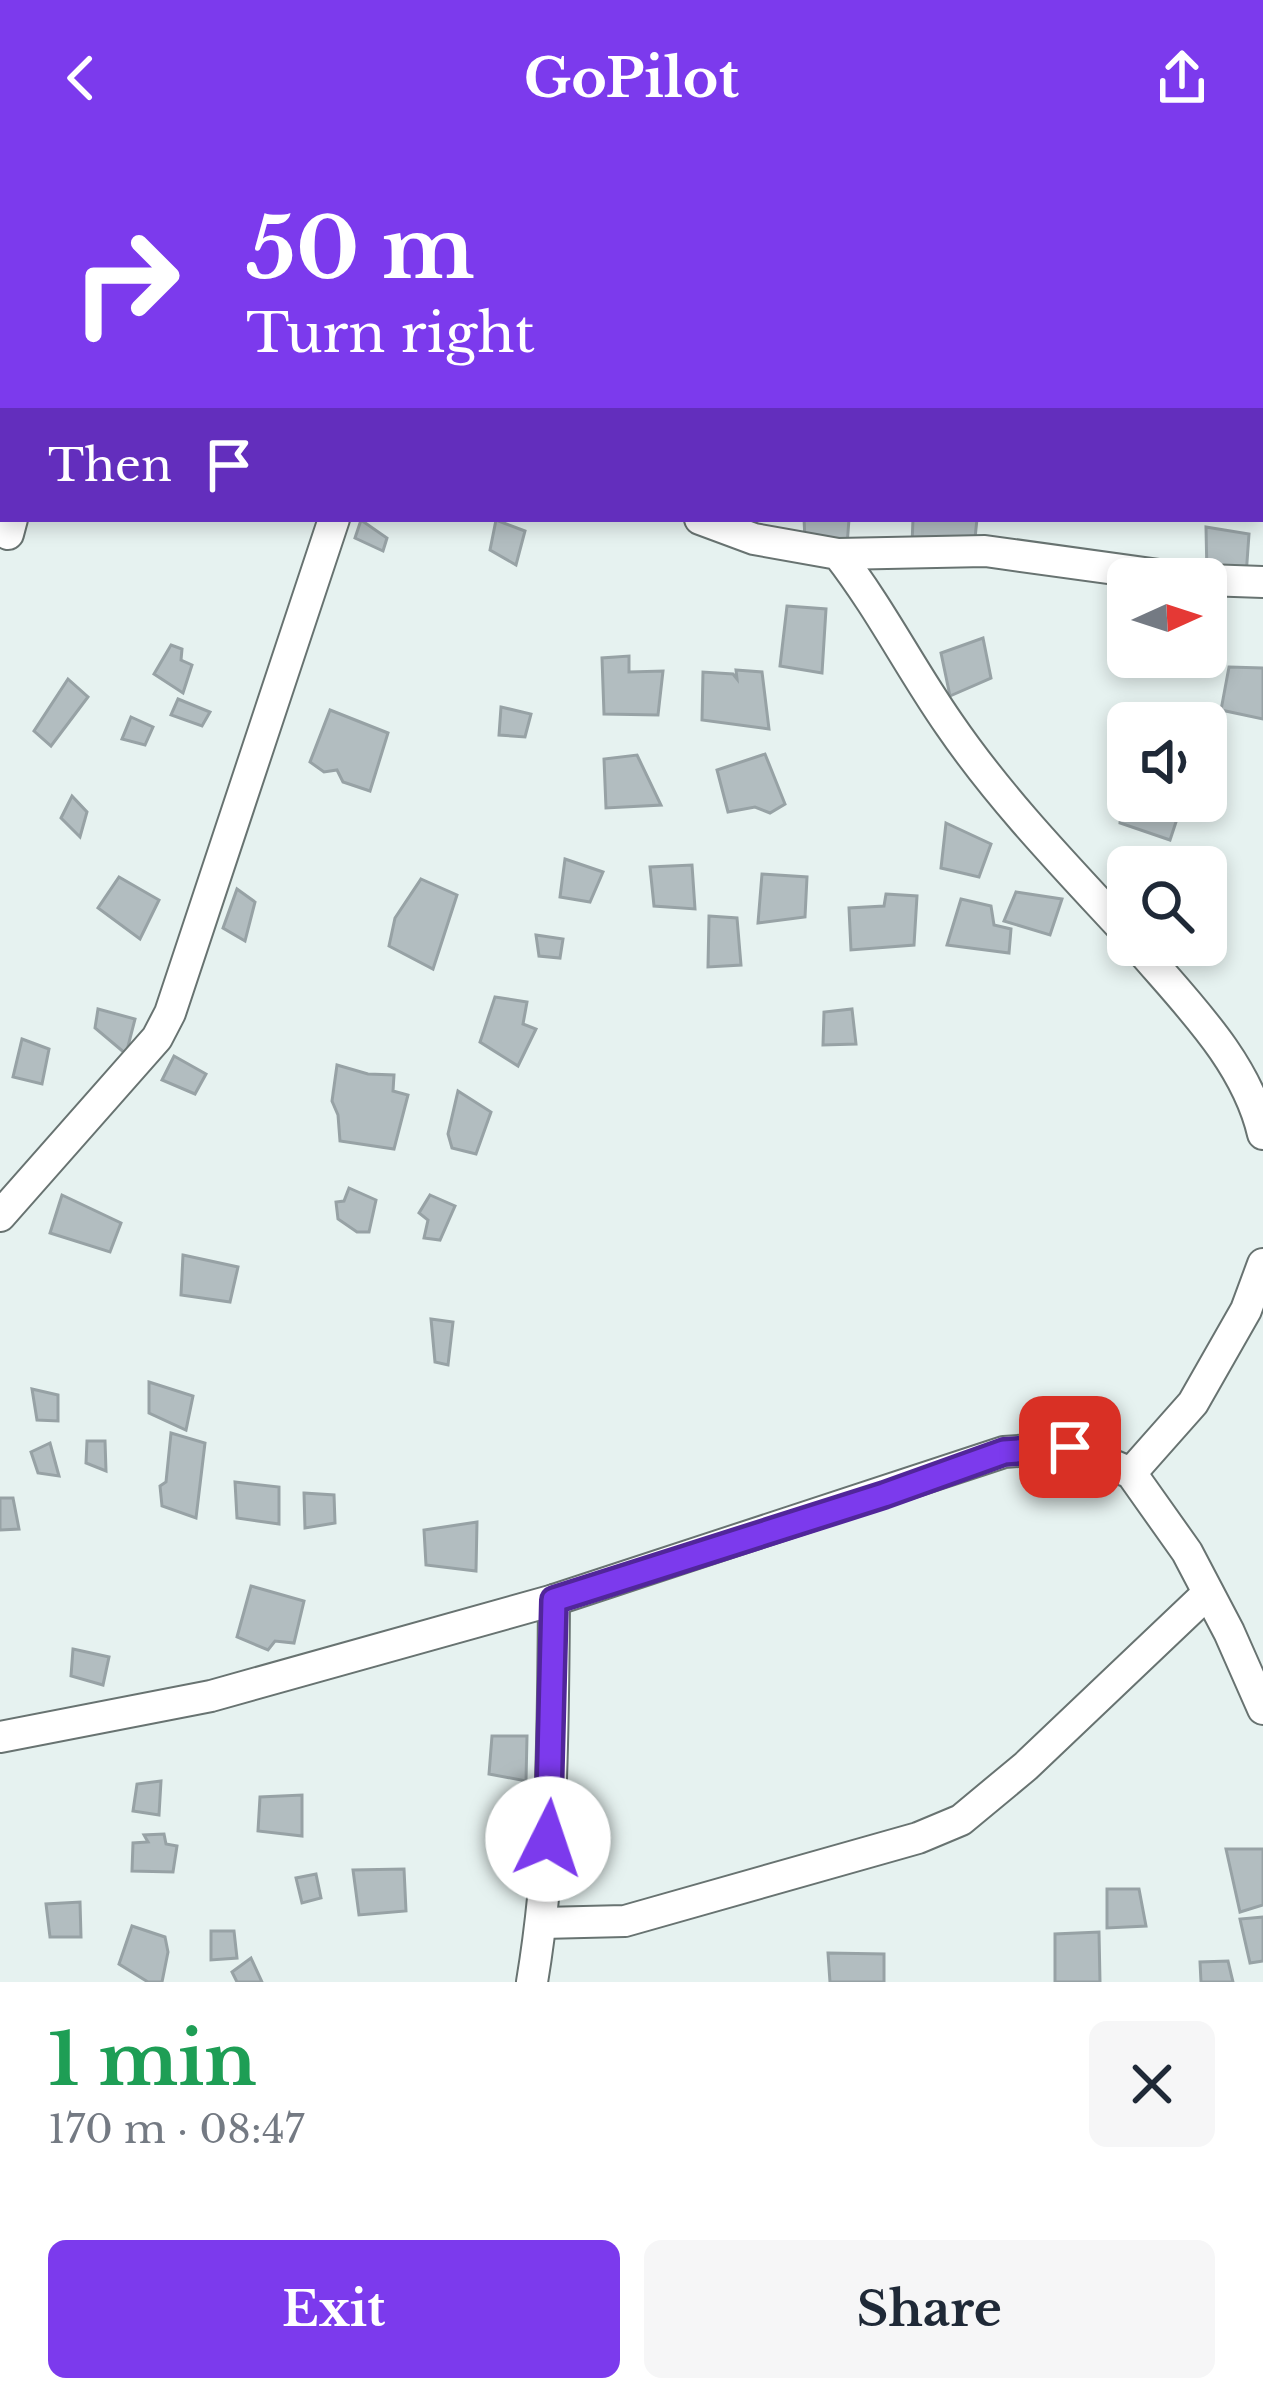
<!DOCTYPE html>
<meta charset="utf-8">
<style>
body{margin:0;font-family:"Libre Baskerville",serif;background:#f6f6f7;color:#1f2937;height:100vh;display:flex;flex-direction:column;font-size:45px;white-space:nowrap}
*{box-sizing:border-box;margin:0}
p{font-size:39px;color:#747a83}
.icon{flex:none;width:66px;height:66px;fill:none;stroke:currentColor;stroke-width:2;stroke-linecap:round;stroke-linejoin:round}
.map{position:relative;height:1826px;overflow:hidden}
.side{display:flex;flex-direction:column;background:#fff;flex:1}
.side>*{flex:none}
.guide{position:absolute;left:0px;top:0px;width:1263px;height:366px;box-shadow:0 6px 18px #0003;background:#7c3aed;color:#fff;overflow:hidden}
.needle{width:78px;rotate:87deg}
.tools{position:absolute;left:1107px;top:402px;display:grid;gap:24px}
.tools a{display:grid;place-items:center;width:120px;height:120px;border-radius:18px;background:#fff;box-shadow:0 6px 18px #0003;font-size:60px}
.pin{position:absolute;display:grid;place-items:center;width:102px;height:102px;color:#fff;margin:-51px;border-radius:24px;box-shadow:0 6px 18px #0006}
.me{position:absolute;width:132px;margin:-66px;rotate:4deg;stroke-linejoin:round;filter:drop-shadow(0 0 9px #0008)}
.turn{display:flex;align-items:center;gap:42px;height:252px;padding:0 48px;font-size:54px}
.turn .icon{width:156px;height:156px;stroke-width:2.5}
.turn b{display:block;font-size:84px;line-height:102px}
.then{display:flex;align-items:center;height:114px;padding:0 48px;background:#0003;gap:24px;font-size:45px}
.round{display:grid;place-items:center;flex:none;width:126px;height:126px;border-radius:18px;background:#f6f6f7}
.summary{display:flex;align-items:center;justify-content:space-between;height:204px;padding:0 48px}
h1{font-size:72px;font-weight:700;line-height:90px;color:#1e9e55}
.button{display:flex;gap:24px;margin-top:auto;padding:24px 48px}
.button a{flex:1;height:138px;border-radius:18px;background:#7c3aed;color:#fff;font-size:48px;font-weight:700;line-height:138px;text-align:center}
.button a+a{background:#f6f6f7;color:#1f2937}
header{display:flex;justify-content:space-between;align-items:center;height:156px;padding:0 48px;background:#7c3aed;color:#fff;font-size:54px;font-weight:700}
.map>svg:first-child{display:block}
.building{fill:#b2bdc0;stroke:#97a2a5;stroke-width:3}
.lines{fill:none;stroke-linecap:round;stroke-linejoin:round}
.street-casing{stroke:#687371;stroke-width:34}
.street{stroke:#fff;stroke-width:30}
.route-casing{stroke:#51269a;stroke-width:30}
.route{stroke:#7c3aed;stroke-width:21}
</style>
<header><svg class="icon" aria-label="back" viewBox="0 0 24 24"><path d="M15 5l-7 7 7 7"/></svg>GoPilot<svg class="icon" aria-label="share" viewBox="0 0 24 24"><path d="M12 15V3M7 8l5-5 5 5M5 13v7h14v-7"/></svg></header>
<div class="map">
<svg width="1263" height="1826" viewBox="0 0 1263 1826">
<rect width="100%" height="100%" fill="#e6f2f0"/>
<!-- building -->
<g class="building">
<polygon points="804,363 849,363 847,390 805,383"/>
<polygon points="913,363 977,363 974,392 912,389"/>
<polygon points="361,364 387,382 383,395 355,382"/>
<polygon points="496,364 525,375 516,409 490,394"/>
<polygon points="1206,371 1249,378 1246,420 1207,419"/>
<polygon points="787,450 826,453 822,517 780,510"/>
<polygon points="983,482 991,522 950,540 941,497"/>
<polygon points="171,489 182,493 181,504 192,509 183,537 154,518"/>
<polygon points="629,500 629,516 663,515 658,559 604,558 602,502"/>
<polygon points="1229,511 1263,512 1263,563 1221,554"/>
<polygon points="736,514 762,516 769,573 702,564 703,516 733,518 737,523"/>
<polygon points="68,523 88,541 51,590 34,575"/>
<polygon points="178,543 210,556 202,570 171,559"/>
<polygon points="501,551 531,558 525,581 499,579"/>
<polygon points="330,554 388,577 370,635 343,626 337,614 324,616 310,606"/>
<polygon points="131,561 153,571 145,589 122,583"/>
<polygon points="765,598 785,648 770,657 755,651 728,656 717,614"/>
<polygon points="637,599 661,649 606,652 604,603"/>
<polygon points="1123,633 1128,634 1128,645 1182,648 1170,684 1120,667"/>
<polygon points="72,640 87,656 80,681 61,662"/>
<polygon points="946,667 991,688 979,721 941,712"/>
<polygon points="565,703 603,716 590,746 560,741"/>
<polygon points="692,709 695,753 654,750 650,711"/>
<polygon points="762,718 807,721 805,761 758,767"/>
<polygon points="119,721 159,744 140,783 98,752"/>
<polygon points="421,723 457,739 433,813 389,790 395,762"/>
<polygon points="237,733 255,746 245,785 223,772"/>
<polygon points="1016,736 1062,743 1050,779 1004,765"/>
<polygon points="886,738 917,740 914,789 851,794 849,752 884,750"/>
<polygon points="961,743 991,750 994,769 1011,773 1009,797 947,789"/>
<polygon points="709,760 737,762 741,809 708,811"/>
<polygon points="536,779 563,783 560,802 539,800"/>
<polygon points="495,841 527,846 523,868 536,873 518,910 480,886"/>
<polygon points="98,853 135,863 126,898 95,872"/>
<polygon points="852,853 856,888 823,889 824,856"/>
<polygon points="22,883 49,893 42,928 13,921"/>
<polygon points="174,900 206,918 195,938 162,924"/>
<polygon points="337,909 368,918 394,919 393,935 408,939 394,993 340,985 338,959 332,945"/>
<polygon points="458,935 491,956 476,998 452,992 448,978"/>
<polygon points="349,1032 376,1044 369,1076 357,1076 338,1063 336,1046 344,1045"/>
<polygon points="62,1039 121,1067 110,1096 50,1077"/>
<polygon points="430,1039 455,1050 440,1084 424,1082 428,1064 419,1057"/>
<polygon points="183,1099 238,1111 230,1146 181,1139"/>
<polygon points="431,1163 453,1166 448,1209 435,1206"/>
<polygon points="149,1226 193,1240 186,1274 149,1257"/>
<polygon points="32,1233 58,1239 58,1265 37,1264"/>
<polygon points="171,1277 205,1287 196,1362 162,1350 160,1330 166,1326"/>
<polygon points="87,1285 105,1285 106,1315 86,1307"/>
<polygon points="50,1287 59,1320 38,1317 31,1296"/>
<polygon points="235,1326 279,1331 279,1368 237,1362"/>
<polygon points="304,1337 334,1339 335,1367 305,1372"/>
<polygon points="0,1342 13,1342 19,1373 0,1374"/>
<polygon points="477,1366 476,1415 426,1409 424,1374"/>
<polygon points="251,1430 304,1445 294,1487 275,1485 268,1494 237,1481"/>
<polygon points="73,1493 109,1501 103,1529 71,1520"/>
<polygon points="492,1580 527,1580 526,1625 489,1618"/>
<polygon points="161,1625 159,1659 133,1655 137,1628"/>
<polygon points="302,1639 302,1680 258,1675 260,1641"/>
<polygon points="164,1678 166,1688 177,1690 173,1716 132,1715 133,1687 148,1686 144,1679"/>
<polygon points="1226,1693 1263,1693 1263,1749 1240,1756"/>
<polygon points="404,1713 406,1755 359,1759 353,1714"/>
<polygon points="316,1718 321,1742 302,1747 296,1722"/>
<polygon points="1107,1733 1139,1733 1146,1770 1107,1772"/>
<polygon points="80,1746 81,1781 50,1781 46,1748"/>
<polygon points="1263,1761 1263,1805 1250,1807 1240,1763"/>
<polygon points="132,1770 165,1781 168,1796 162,1826 148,1826 119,1808"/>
<polygon points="211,1775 234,1775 237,1802 211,1804"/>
<polygon points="1099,1776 1100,1826 1055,1826 1055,1778"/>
<polygon points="828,1797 884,1798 884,1826 830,1826"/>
<polygon points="251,1802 262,1826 237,1826 232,1816"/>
<polygon points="1228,1805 1233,1826 1201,1826 1200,1806"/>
</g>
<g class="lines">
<!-- street casing -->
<g class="street-casing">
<g id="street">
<polyline points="363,3 369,0"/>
<polyline points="438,3 440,0"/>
<polyline points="756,3 756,0"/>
<polyline points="0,20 3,22"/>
<polyline points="0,173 3,172"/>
<path d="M 700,363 L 754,383 L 838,398 C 880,452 910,512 949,568 C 1001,644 1066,711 1128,778"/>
<polyline points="8,378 12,363"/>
<polyline points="838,398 985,395 1188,423"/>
<polyline points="1206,424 1263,426"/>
<path d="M 1137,789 C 1185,846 1246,904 1263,978"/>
<polyline points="0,1060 157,882 170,857 334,363"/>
<polyline points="1131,1317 1193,1247 1246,1154 1263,1108"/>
<polyline points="0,1581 211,1540 554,1444 1004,1296 1070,1291 1131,1317 1187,1396 1229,1476 1263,1553"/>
<polyline points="542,1767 625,1765 918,1682 961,1664 1026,1610 1208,1437"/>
<path d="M 532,1826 C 553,1700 553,1572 554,1444"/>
</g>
</g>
<!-- street -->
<use href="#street" class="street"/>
</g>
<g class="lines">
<!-- route casing -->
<g class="route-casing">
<polyline id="route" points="548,1683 554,1444 884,1339 1004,1296 1070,1291"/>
</g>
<!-- route -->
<use href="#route" class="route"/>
</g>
</svg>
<div class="tools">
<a><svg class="needle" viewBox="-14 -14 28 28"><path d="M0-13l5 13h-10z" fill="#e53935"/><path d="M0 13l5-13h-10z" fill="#747a83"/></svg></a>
<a><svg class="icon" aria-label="sound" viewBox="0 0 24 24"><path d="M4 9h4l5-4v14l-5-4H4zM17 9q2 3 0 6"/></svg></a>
<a><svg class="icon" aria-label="search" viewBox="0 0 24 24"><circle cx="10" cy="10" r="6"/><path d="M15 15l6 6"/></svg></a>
</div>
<div class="pin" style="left:1070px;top:1291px;background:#d93025"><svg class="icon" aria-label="arrive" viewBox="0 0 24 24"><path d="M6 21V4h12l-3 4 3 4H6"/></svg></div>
<svg class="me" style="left:548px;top:1683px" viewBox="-20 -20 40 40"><circle r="19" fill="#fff"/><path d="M0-13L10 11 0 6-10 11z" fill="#7c3aed"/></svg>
<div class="guide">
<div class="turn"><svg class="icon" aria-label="right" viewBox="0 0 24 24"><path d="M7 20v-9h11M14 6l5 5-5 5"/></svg><div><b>50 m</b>Turn right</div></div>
<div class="then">Then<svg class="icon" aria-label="arrive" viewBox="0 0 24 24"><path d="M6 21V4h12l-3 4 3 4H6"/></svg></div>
</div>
</div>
<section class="side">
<div class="summary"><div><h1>1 min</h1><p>170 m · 08:47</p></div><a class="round"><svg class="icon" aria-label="close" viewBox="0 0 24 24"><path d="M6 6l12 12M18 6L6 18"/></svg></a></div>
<div class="button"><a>Exit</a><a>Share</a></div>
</section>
